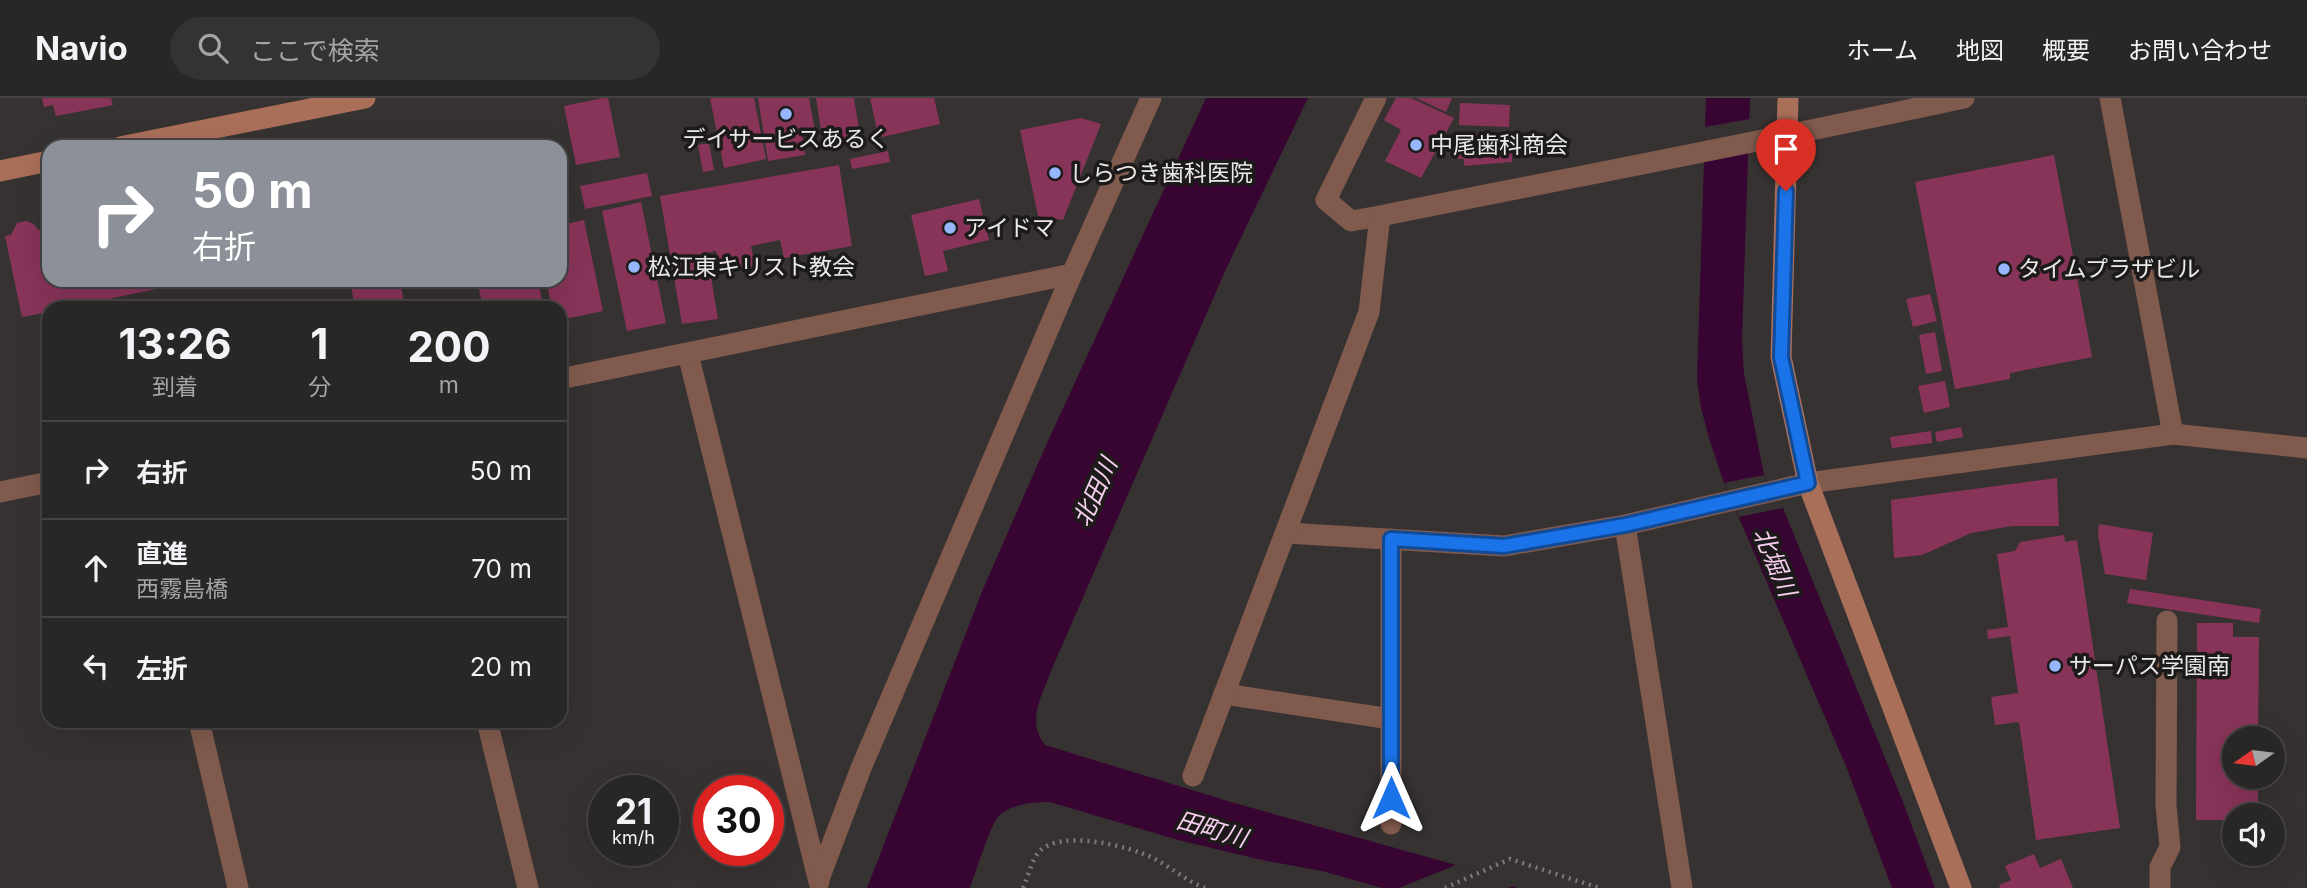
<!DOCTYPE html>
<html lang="ja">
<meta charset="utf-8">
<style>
body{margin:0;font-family:Inter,"Noto Sans JP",sans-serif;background:#353232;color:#f1f3f6;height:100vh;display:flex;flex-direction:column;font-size:26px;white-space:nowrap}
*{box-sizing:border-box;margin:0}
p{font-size:23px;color:#a5a5a7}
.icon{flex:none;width:38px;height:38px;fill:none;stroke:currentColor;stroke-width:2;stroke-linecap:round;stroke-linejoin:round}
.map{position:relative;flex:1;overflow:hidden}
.panel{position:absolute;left:42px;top:203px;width:525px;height:427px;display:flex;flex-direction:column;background:#292626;border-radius:21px;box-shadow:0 7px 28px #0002,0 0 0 2px #454343}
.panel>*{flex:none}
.hud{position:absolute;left:42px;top:42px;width:525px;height:147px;border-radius:21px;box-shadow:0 7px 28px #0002,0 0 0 2px #454343;background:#8c9099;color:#fff;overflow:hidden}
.needle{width:46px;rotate:256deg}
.buttons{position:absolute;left:2222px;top:628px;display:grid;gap:14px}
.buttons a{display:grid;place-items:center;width:63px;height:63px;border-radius:50%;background:#292626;box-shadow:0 7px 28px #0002,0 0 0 2px #454343;font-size:35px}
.speed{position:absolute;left:588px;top:677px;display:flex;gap:14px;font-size:35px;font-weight:700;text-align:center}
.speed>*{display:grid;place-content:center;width:91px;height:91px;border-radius:50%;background:#292626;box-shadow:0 7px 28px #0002,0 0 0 2px #454343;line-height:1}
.speed small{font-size:18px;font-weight:400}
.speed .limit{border:10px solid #d22;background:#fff;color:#111}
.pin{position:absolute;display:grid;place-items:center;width:60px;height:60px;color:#fff;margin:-72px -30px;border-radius:50% 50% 50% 0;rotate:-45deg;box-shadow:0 0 7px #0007}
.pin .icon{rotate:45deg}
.me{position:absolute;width:77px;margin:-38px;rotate:0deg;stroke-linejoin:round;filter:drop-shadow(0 0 5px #0008)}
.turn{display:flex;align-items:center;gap:24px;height:147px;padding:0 35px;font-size:32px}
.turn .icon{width:91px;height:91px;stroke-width:2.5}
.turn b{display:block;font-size:49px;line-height:60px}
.eta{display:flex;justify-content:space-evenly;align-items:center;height:119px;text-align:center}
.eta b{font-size:42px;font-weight:700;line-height:49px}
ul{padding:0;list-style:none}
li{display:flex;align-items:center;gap:21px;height:98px;padding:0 35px;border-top:2px solid #454343}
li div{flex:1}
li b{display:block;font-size:26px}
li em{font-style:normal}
header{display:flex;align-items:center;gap:42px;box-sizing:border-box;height:98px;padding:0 35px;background:#292626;border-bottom:2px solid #454343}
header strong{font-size:33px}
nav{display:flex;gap:38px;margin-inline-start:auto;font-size:24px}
.search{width:490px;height:63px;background:#353232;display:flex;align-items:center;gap:18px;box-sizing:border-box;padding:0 24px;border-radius:38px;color:#a5a5a7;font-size:26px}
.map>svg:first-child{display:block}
.water{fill:#380533}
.pier{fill:#373232}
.building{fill:#883459}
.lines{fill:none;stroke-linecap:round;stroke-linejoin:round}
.path{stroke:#7e7979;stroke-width:4.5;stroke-dasharray:2 5;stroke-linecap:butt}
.street{stroke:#805a4d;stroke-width:21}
.secondary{stroke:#aa6f59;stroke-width:21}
.route-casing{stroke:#114b97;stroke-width:18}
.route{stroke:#1a73e8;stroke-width:12}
.poi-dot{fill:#97b6fd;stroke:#1d1a1a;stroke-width:2.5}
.labels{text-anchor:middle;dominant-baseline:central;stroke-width:7;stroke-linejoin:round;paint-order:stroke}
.poi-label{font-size:23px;fill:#ebe8e8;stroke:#1d1a1a;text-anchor:start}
.water-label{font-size:24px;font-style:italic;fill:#f6cfee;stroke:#1d1a1a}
</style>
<header>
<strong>Navio</strong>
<div class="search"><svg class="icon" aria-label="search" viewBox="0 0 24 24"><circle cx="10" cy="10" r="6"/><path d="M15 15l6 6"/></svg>ここで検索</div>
<nav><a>ホーム</a><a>地図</a><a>概要</a><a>お問い合わせ</a></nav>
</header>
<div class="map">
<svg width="2307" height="790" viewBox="0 0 2307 790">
<rect width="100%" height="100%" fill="#373232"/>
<!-- water -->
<g class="water">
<path d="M 1206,0 L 1308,0 L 1226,171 L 1051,573 C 1042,599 1026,622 1045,647 L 1231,704 L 1456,767 L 1517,790 L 1382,790 L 1322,773 L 1262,762 L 1178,742 L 1050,704 C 1034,704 1009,706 998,719 C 990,728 975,776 970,790 L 867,790 L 983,491 L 1048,343 Z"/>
<polygon points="1706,0 1750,0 1742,242 1744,275 1764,377 1783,410 1903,704 1935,790 1892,790 1846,668 1724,385 1709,340 1701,310 1697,281"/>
</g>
<!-- pier -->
<g class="pier">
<polygon points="1750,21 1747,55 1705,63 1705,29"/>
<polygon points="1764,377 1783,410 1739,419 1724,385"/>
<polygon points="1456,767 1513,788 1508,790 1399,790"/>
</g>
<!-- building -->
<g class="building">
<polygon points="42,0 111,0 113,7 56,18 53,7 44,9"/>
<polygon points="603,0 608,0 620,59 576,67 564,8"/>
<polygon points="710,0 754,0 766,61 724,70"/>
<polygon points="758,0 809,0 815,33 802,35 805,57 768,63"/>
<polygon points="816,0 854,0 861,44 824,50"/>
<polygon points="870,0 934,0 940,26 882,39 880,32 877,32"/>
<polygon points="1396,0 1411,0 1454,20 1421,80 1385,63 1401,32 1384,22"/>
<polygon points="1416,0 1452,0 1446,14"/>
<polygon points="1460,5 1510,7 1509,29 1459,27"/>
<polygon points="1081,20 1101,26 1063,122 1038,118 1020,32"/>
<polygon points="1457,35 1512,35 1512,64 1464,68 1464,61 1457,61"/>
<polygon points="709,45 714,72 703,74 698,47"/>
<polygon points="888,53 890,64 852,71 850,61"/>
<polygon points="2054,57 2092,259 2010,275 2010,281 1955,291 1915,84"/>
<polygon points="839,67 852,148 784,160 780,142 751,148 755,168 721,175 716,153 707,155 718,221 682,226 660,98"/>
<polygon points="647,75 652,98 585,111 580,88"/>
<polygon points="979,101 989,142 943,153 948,173 925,178 911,117"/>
<polygon points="641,104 666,225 627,233 602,113"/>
<polygon points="584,122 603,213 560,222 560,210 552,210 546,182 560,182 560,127"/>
<polygon points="26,123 34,126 38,132 49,129 49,182 169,182 170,188 66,210 49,210 49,214 22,219 5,138 11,137 17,125"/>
<polygon points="350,182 400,182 405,210 355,210"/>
<polygon points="477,182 538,182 542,203 507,210 483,210"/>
<polygon points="1930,196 1937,223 1913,229 1906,201"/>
<polygon points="1935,234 1942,273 1926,276 1919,237"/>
<polygon points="1945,283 1950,309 1924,315 1918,288"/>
<polygon points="1961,329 1963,339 1937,344 1935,334"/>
<polygon points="1931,333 1932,345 1892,350 1890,339"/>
<polygon points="2057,380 2059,428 2012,428 1971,435 1922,457 1894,460 1891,402"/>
<polygon points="2099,426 2153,435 2146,482 2105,476 2098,437"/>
<polygon points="2064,437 2065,444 2077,442 2120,730 2036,742 2019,624 1995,627 1991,599 2018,595 2010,538 1988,541 1987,532 2008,529 1997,456 2015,453 2020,444"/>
<polygon points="2130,491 2261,511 2259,525 2127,505"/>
<polygon points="2197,525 2233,525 2233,539 2259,539 2258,640 2235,640 2235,679 2258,679 2258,718 2235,718 2235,735 2231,735 2231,722 2196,722"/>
<polygon points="2034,756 2040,770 2061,761 2073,790 2000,790 1999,787 2011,782 2005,768"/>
</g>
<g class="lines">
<!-- path -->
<g class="path">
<path d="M 1023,790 C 1028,779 1031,764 1038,755 C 1058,730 1129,748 1153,760 C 1171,769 1186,783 1205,790"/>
<polyline points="1445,790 1510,761 1599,790"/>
</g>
<!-- street -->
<g class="street">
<polyline points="1376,0 1326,102 1351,123 1380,118"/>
<polyline points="2110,0 2173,336"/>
<polyline points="688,256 819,784"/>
<polyline points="560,281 1072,176"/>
<polyline points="0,394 49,384"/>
<polyline points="1625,427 1682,790"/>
<polyline points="1286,435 1504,448 1625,427 1808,385 2173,336 2307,350"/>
<polyline points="1224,596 1391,621"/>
<polyline points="199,623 238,790"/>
<polyline points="487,623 528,790"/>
<path d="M 1193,678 L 1369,214 L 1380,118 C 1575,79 1770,42 1964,0"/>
<polyline points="1391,726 1391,441"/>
<polyline points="819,781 861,670 1072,176 1151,0"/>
<polyline points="2160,790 2160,769 2170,749 2166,707 2167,523"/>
</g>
<!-- secondary -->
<g class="secondary">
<polyline points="1788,0 1781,259 1808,385 1961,790"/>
<polyline points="120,49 365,0"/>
<polyline points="0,73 49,63"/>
</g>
</g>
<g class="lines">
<!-- route casing -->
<g class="route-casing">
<polyline id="route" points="1391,700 1391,441 1504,448 1625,427 1808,385 1781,259 1786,93"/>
</g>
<!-- route -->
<use href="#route" class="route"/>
</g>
<!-- markers -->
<g class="poi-dot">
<circle cx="786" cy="16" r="7"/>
<circle cx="1416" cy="47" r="7"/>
<circle cx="1055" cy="75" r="7"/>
<circle cx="950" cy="130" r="7"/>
<circle cx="634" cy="169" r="7"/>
<circle cx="2004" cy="171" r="7"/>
<circle cx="2055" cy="568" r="7"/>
</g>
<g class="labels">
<!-- poi labels -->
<g class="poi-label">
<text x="786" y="41" text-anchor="middle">デイサービスあるく</text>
<text x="1430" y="47">中尾歯科商会</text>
<text x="1069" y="75">しらつき歯科医院</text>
<text x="964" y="130">アイドマ</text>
<text x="648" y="169">松江東キリスト教会</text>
<text x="2018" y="171">タイムプラザビル</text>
<text x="2069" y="568">サーパス学園南</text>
</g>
<!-- water labels -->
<g class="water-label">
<text transform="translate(1095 394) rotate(-66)">北田川</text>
<text transform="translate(1775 464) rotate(67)">北堀川</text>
<text transform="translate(1212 731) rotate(16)">田町川</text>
</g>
</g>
</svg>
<div class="buttons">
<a><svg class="needle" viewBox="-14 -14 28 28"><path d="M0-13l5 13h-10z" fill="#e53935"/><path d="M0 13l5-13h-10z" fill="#a5a5a7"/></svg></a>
<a><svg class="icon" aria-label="sound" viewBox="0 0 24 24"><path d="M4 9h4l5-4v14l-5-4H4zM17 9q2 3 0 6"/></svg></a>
</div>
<div class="speed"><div>21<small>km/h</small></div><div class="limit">30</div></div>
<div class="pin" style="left:1786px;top:93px;background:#d93025"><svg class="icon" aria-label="arrive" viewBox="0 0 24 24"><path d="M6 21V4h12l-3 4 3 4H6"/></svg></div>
<svg class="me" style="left:1391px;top:700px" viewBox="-20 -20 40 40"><path d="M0-17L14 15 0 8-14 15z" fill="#1a73e8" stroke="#fff" stroke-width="4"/></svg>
<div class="hud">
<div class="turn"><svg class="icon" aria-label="right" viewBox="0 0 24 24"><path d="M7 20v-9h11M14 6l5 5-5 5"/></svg><div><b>50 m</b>右折</div></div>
</div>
<section class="panel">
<div class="eta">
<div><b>13:26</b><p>到着</p></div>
<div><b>1</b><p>分</p></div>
<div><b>200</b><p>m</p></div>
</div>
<ul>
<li><svg class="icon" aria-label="right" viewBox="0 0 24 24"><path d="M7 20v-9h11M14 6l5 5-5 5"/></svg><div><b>右折</b></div><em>50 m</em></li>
<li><svg class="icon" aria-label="ahead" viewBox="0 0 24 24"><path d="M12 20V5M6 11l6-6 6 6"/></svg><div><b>直進</b><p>西霧島橋</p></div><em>70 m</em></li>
<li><svg class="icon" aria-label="left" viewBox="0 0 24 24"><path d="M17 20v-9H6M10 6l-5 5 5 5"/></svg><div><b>左折</b></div><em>20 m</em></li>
</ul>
</section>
</div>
